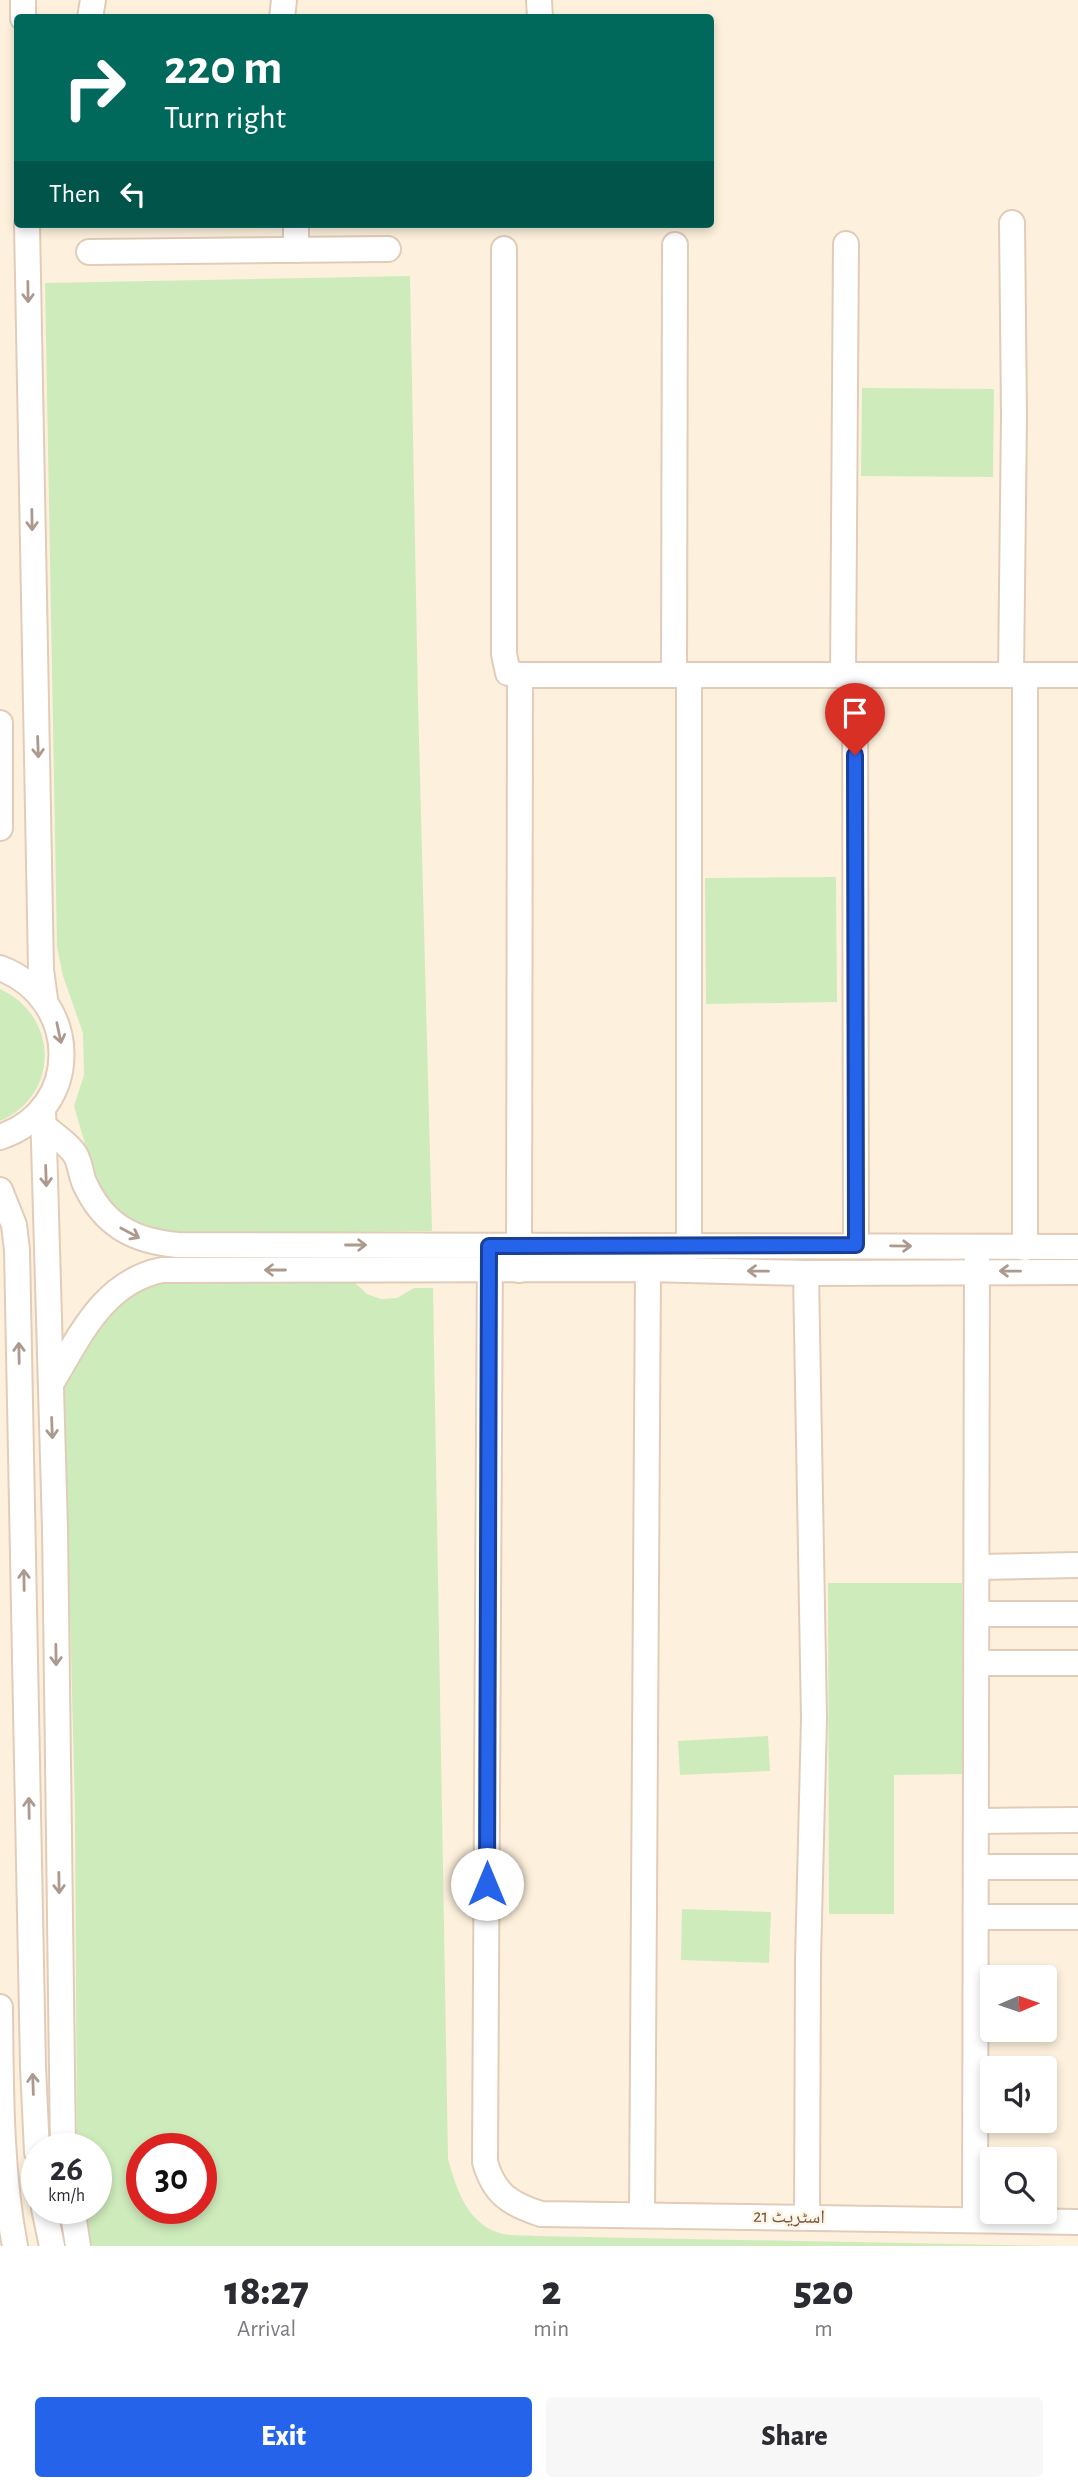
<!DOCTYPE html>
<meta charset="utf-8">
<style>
body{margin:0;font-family:"Alegreya Sans","Noto Naskh Arabic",sans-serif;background:#f7f7f7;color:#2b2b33;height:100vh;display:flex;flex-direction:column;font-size:26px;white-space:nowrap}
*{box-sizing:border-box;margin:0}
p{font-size:23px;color:#7c7c81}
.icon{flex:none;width:38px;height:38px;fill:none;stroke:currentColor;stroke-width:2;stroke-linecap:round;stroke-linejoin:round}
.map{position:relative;height:2246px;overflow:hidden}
.panel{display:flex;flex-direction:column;background:#fff;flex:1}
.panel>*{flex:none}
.top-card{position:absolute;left:14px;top:14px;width:700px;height:214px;border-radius:7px;box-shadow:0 4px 10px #0003;background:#00695c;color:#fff;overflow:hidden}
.needle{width:46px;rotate:88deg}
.fabs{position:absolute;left:980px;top:1965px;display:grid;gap:14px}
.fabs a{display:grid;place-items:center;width:77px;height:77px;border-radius:7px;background:#fff;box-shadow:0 4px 10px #0003;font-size:35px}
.speed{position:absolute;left:21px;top:2133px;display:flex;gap:14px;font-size:35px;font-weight:700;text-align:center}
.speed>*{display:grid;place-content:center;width:91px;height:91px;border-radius:50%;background:#fff;box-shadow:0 4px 10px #0003;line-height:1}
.speed small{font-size:18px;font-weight:400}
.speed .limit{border:10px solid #d22;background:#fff;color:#111}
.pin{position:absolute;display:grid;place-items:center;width:60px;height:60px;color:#fff;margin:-72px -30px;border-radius:50% 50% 50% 0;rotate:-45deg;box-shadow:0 0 7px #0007}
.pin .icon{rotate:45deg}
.me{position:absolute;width:77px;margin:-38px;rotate:0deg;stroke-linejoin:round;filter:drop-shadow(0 0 5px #0008)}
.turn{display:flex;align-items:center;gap:24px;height:147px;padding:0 35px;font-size:32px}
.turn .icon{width:91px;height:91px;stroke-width:2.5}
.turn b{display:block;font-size:49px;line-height:60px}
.then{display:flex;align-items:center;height:66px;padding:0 35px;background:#0003;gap:14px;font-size:26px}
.eta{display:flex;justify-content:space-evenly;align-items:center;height:119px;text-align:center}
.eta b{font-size:42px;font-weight:800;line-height:49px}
.button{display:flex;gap:14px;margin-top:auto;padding:14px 35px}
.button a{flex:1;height:80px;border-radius:7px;background:#2563eb;color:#fff;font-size:28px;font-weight:800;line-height:80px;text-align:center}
.button a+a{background:#f7f7f7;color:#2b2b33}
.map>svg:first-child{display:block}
.green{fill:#ceebbb;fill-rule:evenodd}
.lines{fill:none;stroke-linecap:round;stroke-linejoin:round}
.minor-casing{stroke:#e1ccb9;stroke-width:28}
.minor{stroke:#fff;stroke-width:24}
.oneway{stroke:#ac9a8f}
.route-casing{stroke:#184099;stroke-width:18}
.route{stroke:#2563eb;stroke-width:12}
.labels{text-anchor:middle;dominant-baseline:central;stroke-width:5;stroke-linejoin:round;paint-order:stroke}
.street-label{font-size:19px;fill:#745645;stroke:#fff5e4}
</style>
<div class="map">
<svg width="1078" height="2246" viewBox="0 0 1078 2246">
<rect width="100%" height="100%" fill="#fdf1dd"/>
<!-- green -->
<g class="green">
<polygon points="410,276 418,701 432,1231 171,1234 154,1231 121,1216 98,1189 74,1106 84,1075 83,1033 63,976 57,947 45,283"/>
<polygon points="862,388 994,389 993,477 861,476"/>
<polygon points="836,877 837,1002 706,1004 705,878"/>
<path d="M 0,989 C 59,1016 60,1095 0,1121 Z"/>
<path d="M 173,1280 L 353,1281 L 367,1294 L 381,1299 L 397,1298 L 414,1288 L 433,1288 L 448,2159 C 457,2190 467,2225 503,2234 C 513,2236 526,2235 536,2236 L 1054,2246 L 91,2246 L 84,2209 L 96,2208 L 96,2149 L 77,2149 L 75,1810 L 64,1377 C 82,1352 113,1299 140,1285 C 149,1281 163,1281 173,1280 ZM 142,2149 L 201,2149 L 201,2208 L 142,2208 Z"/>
<polygon points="828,1583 962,1583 963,1774 894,1775 894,1914 829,1914"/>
<polygon points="768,1736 770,1771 680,1775 678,1741"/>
<polygon points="682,1909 771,1912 769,1963 681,1960"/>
</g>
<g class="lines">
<!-- minor casing -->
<g class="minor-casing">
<g id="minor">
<polyline points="539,0 540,18"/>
<polyline points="23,18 23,0"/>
<polyline points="90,18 93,0"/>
<polyline points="282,18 284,0"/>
<polyline points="27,224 41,970 45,999"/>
<polyline points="296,224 296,250"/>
<polyline points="504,249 504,654 508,673 520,675"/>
<polyline points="89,252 388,249"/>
<polyline points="674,674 675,245"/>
<polyline points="1011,675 1014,416 1012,223"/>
<polyline points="1025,675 1025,1248"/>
<polyline points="843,676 846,244"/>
<polyline points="855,676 856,1245"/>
<polyline points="0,723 0,828"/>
<path d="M 0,968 C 80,998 84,1109 0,1137"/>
<polyline points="43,1108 55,1529 63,2149"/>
<path d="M 44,1126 C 54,1135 70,1145 76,1156 C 80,1164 81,1174 84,1182 C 103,1225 133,1241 178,1245 L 1078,1247"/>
<polyline points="0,1190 14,1225 17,1250 33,2067 37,2152"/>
<path d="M 490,1246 L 485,2162 C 494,2194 510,2204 541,2214 L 1078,2222"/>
<polyline points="689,1247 689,675"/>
<polyline points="519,1270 520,675 1078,675"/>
<polyline points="806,1273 814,1719 808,1960 807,2217"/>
<path d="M 51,1384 C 80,1336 103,1282 162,1270 L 648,1269 L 806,1273 L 1078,1272"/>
<polyline points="977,1567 1078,1565"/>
<polyline points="977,1614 1078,1614"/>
<polyline points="977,1663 1078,1663"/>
<polyline points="976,1821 1078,1820"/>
<polyline points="976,1867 1078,1867"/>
<polyline points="976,1917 1078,1917"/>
<path d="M 0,2007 C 1,2087 0,2167 15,2246"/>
<polyline points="44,2208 52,2246"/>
<polyline points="72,2208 78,2246"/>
<polyline points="642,2214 648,1269"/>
<polyline points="975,2220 977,1254"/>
</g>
</g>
<!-- minor -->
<use href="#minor" class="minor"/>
</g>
<!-- one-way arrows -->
<defs><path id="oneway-shaft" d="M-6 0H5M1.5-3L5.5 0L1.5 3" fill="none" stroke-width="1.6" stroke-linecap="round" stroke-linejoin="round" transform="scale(1.75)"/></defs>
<g class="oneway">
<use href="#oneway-shaft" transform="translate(28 292) rotate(89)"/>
<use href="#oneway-shaft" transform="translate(32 520) rotate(89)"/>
<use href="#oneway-shaft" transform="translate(38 747) rotate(88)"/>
<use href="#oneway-shaft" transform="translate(59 1033) rotate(78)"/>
<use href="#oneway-shaft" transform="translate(46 1176) rotate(88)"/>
<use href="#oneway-shaft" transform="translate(130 1233) rotate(28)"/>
<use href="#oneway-shaft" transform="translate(356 1245)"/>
<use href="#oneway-shaft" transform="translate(901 1246) rotate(1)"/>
<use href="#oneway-shaft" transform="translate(275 1270) rotate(180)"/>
<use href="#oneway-shaft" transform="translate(758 1271) rotate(-179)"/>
<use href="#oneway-shaft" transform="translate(1010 1271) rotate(-179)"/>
<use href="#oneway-shaft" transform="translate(19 1353) rotate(-91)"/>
<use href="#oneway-shaft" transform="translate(52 1428) rotate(88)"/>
<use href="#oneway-shaft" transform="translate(24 1580) rotate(-91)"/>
<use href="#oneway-shaft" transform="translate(56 1655) rotate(89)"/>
<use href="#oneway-shaft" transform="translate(29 1808) rotate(-91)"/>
<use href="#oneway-shaft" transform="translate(59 1883) rotate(89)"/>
<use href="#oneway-shaft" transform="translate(33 2084) rotate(-92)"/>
</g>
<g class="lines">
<!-- route casing -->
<g class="route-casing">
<polyline id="route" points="487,1884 489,1246 856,1245 855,755"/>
</g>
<!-- route -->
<use href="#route" class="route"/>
</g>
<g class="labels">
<!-- street labels -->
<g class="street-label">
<text transform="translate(789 2217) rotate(1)">اسٹریٹ 21</text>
</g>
</g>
</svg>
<div class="fabs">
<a><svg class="needle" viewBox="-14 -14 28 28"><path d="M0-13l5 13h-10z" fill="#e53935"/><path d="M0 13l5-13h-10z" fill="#7c7c81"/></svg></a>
<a><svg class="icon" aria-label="sound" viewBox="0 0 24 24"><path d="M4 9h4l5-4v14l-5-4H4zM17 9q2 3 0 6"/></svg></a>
<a><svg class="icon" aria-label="search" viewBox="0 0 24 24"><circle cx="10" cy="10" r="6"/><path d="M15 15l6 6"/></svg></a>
</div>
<div class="speed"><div>26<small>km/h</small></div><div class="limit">30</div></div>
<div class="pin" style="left:855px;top:755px;background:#d93025"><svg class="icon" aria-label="arrive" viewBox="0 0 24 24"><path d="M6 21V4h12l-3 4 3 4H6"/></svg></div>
<svg class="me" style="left:487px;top:1884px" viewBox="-20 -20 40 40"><circle r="19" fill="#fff"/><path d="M0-13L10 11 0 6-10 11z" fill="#2563eb"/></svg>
<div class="top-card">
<div class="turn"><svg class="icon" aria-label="right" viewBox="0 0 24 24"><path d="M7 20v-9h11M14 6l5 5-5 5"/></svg><div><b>220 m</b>Turn right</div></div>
<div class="then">Then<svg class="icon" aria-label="left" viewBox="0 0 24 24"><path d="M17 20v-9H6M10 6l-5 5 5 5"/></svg></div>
</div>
</div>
<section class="panel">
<div class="eta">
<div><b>18:27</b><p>Arrival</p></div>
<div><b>2</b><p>min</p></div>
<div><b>520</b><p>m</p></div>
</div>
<div class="button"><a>Exit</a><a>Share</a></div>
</section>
